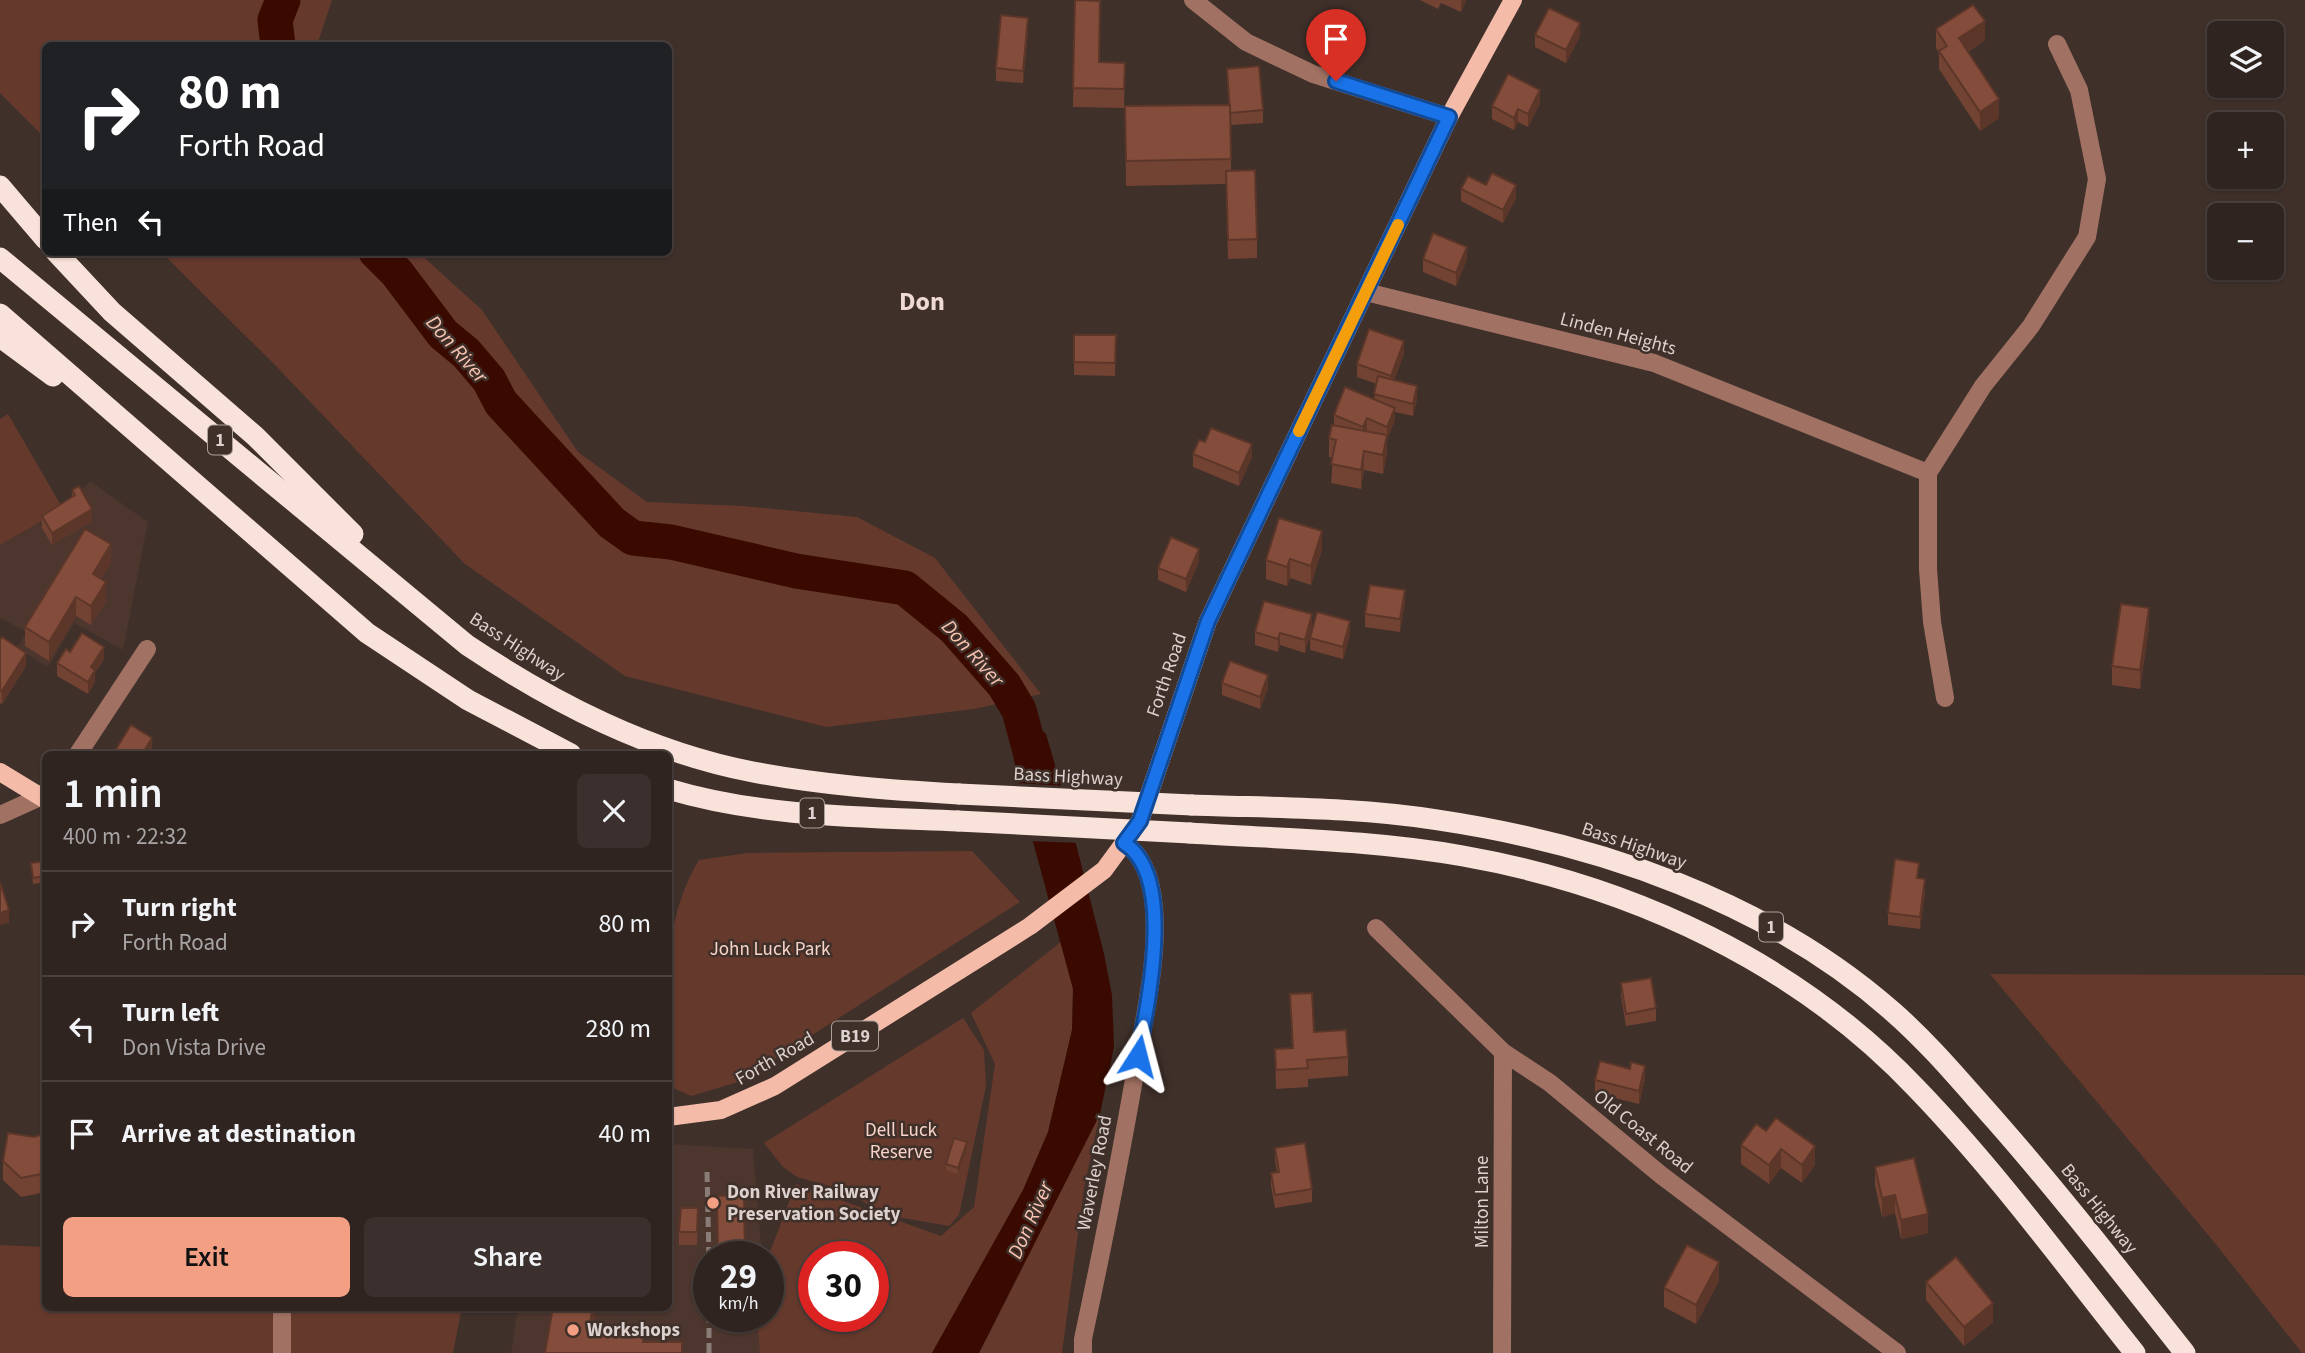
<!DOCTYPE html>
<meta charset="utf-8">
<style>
body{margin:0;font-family:"Source Sans 3",sans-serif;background:#3b302d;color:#f1f3f6;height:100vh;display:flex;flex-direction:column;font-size:26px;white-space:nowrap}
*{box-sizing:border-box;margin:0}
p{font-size:23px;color:#a7a4a5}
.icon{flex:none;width:38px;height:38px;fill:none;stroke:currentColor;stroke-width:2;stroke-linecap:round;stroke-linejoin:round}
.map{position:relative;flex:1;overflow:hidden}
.drawer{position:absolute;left:42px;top:751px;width:630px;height:560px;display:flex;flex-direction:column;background:#2f2420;border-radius:10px;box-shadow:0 2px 5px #0004,0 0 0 2px #4a413e}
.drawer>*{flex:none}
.banner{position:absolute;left:42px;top:42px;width:630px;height:214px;border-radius:10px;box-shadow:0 2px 5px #0004,0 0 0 2px #4a413e;background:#202124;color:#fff;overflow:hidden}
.fabs{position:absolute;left:2207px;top:21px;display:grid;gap:14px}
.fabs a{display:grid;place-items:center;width:77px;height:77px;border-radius:10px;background:#2f2420;box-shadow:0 2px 5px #0004,0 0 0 2px #4a413e;font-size:35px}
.speed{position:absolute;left:693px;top:1241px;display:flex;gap:14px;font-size:35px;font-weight:700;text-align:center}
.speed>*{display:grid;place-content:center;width:91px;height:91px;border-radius:50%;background:#2f2420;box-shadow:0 2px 5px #0004,0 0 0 2px #4a413e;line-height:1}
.speed small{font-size:18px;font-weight:400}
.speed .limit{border:10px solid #d22;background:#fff;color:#111}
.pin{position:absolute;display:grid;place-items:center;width:60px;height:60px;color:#fff;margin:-72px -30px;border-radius:50% 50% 50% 0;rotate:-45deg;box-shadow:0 0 7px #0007}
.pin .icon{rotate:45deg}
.me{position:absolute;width:77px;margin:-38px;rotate:9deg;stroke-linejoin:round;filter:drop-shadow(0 0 5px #0008)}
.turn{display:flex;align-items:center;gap:24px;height:147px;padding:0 21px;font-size:32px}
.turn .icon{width:91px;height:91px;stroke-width:2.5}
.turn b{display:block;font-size:49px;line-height:60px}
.then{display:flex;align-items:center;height:66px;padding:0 21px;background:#0003;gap:14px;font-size:26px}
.round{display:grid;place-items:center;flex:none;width:74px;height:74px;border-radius:10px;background:#3b302d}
.summary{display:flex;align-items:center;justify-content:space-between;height:119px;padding:0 21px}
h1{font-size:42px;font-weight:600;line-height:52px}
.primary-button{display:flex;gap:14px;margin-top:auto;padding:14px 21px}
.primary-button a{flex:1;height:80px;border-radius:10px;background:#f39f84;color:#111;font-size:28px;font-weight:600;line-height:80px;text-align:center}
.primary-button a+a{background:#3b302d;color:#f1f3f6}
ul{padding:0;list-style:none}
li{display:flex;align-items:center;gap:21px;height:105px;padding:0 21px;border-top:2px solid #4a413e}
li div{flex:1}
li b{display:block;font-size:26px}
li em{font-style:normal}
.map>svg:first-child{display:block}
.built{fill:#4c362e}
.green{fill:#653a2d;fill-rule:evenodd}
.water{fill:#3a0a00}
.pier{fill:#3f302a}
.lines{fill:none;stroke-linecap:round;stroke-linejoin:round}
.river{stroke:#3a0a00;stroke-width:35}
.minor{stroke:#a17263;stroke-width:18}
.major{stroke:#f4bba8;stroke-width:18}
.highway{stroke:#f9e2da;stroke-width:21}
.rail{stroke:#8a7d78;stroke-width:5;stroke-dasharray:10 5;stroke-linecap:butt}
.highway-bridge{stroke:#f9e2da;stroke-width:21}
.wall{fill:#724233}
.shaded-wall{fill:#5c3629}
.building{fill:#844d3b;stroke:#5c3629;stroke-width:2}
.route-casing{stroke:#114b97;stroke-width:18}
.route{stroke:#1a73e8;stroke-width:12}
.slow{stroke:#f59e0b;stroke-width:12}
.poi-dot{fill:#f39f84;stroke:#3f302a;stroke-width:2.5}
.labels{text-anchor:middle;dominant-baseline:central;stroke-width:5;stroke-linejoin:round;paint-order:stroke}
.shield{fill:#3f302a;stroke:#ada19d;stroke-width:2}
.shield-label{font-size:18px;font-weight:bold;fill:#dcd1ce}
.street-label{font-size:19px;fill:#dcd1ce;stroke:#3f302a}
.park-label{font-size:19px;fill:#f8d3c8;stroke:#3f302a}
.poi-label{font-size:19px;font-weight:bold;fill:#dcd1ce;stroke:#3f302a;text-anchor:start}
.water-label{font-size:21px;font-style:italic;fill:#f8c3b1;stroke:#3f302a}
.district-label{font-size:26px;font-weight:bold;fill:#efdad3;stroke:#3f302a}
</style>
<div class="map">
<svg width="2305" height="1353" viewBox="0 0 2305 1353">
<rect width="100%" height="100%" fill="#3f302a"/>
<!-- built -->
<g class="built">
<polygon points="90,481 148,522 123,650 74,623 48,667 17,648 27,632 0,618 0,545 63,509"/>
<polygon points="669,1144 753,1149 762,1256 709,1256 709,1316 767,1316 770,1353 511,1353 518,1307 668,1307"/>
</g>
<!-- green -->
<g class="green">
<polygon points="0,0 332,0 317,45 46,46 45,138 0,93"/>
<polygon points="161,252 418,252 482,310 578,452 647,502 743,506 857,517 935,558 1041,694 974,709 826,727 625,676 465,564 274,364"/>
<polygon points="8,414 63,509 0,545 0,419"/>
<path d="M 972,851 L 1020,902 L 767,1064 L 755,1077 L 691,1096 L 669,1086 C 668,1010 658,927 699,860 L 747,853 Z"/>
<path d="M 1062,941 L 1073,989 L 1072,1030 L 1048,1132 L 1023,1190 L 932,1353 L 760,1353 L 757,1316 L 768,1316 L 768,1257 L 796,1184 L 941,1236 L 974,1207 L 995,1064 L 971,1013 ZM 814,1256 L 873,1256 L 873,1316 L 814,1316 Z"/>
<polygon points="1990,974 2305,975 2305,1353 2302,1353 2214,1242"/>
<polygon points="963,1018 984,1050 986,1086 959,1215 949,1226 891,1216 837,1188 797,1177 783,1167 764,1143"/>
<polygon points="1100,1114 1084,1188 1062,1353 979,1353"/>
<polygon points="0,1245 45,1247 46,1307 462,1307 453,1353 0,1353"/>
</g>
<!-- water -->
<polygon class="water" points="1019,710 1046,734 1062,789 1104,954 1112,995 1114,1047 1100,1114 979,1353 932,1353 1023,1190 1048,1132 1072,1030 1073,989 1020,794 1010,736"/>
<!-- pier -->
<polygon class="pier" points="1016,783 1065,786 1080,843 1029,841"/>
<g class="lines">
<!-- river -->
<g class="river">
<polyline points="278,46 275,20 283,0"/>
<polyline points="376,252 397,273 443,334 466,353 489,380 501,403 612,523 633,538 671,542 796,571 905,588 954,628 1004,685 1019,710 1031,755"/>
</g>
<!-- minor -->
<g class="minor">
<polyline points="1193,0 1246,42 1313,74 1449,117"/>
<polyline points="1366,292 1654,363 1928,473"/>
<polyline points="1945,698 1932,622 1928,569 1928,473 1983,386 2031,326 2087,237 2097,179 2079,90 2057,44"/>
<polyline points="78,754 147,649"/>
<polyline points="0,815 40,797 46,791"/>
<polyline points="1376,928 1503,1052 1550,1083 1661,1175 1897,1353"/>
<polyline points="282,1307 282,1353"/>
<path d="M 1083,1353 L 1083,1339 C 1103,1245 1122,1151 1138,1056 C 1146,1009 1158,956 1154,908 C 1152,884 1145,856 1124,843"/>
<polyline points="1502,1353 1503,1052"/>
</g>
<!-- major -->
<g class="major">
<polyline points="0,772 46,800"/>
<polyline points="668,1117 721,1110 775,1086 1030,926 1104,870 1140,821 1208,621 1449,117 1513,0"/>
</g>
<!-- highway -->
<g class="highway">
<polyline points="0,186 46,240"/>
<polyline points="56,252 112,312 255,436 353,534"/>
<path d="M 0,258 L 467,645 C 554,703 649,752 753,772 C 821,785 890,790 959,794"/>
<polyline points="0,314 367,633 468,700 571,754"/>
<polyline points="0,337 53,376"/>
<path d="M 668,789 C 761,817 862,817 958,821"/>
<path d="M 1192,805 C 1274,808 1357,807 1438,820 C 1599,844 1768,902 1892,1011 C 1930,1044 1962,1083 1995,1120 C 2061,1195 2123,1275 2185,1353"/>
<path d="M 1190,833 C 1281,839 1373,840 1463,856 C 1633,886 1798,963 1917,1089 C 1996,1171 2064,1264 2135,1353"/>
</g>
<!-- rail -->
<g class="rail">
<polyline points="707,1172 709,1259"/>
<polyline points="709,1353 709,1316"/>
</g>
<!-- highway-bridge -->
<g class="highway-bridge">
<polyline points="959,794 1192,805"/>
<polyline points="958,821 1190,833"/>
</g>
</g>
<!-- wall -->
<g class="wall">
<polygon points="1075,0 1099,62 1125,63 1124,108 1073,107"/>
<polygon points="1420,0 1466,0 1461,12 1441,3 1438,9"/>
<polygon points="1936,29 1985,40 1968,52 1999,118 1980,131 1939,69 1939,53 1936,48"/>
<polygon points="1028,31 1023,83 996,81 996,68"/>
<polygon points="1535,35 1580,36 1566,63 1535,47"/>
<polygon points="1227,69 1263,110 1263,123 1231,125 1231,171 1257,239 1257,258 1228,259 1226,184 1126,186 1125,106 1229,105"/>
<polygon points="1540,103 1528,127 1518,122 1514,130 1492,119 1492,106"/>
<polygon points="1486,185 1516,198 1503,223 1461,201 1461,189"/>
<polygon points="1423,259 1467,259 1456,286 1423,272"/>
<polygon points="1074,335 1116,335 1115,376 1074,375"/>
<polygon points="1404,354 1394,380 1417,399 1413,416 1395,412 1395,420 1387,439 1387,453 1383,474 1364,470 1361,489 1331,483 1333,458 1329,457 1329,438 1334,425 1334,415 1374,399 1377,384 1357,377 1357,364"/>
<polygon points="1205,442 1252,457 1239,486 1193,467 1193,454"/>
<polygon points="72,490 92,521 52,545 42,528 42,516 72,497"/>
<polygon points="1322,549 1311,585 1290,578 1287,586 1266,579 1266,560"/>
<polygon points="1199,561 1186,592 1158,580 1158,568"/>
<polygon points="111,563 101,579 106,601 91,625 76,616 49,661 25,646 25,627"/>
<polygon points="1405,602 1400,632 1365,627 1365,614"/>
<polygon points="1312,627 1305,653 1280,645 1278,652 1255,645 1255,632"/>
<polygon points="2149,627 2140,689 2112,685 2112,666"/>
<polygon points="1350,634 1343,659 1310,650 1310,638"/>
<polygon points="0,640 26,666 2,704 0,703"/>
<polygon points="70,652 104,659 95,673 95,682 88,694 57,676 57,663"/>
<polygon points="1222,683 1268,688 1260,709 1222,695"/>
<polygon points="46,861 46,882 33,884 31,863"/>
<polygon points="1919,878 1925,892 1920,929 1888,925 1888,913"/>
<polygon points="1621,983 1656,1008 1656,1021 1626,1026 1621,996"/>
<polygon points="1290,994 1314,1032 1348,1057 1348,1076 1308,1079 1308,1087 1276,1089 1275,1049 1292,1048"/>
<polygon points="1645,1079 1639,1104 1595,1093 1595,1080"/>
<polygon points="1756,1124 1815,1165 1802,1183 1781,1168 1769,1184 1741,1164 1741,1145"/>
<polygon points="46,1133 41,1193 21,1197 3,1180 3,1161 34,1137"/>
<polygon points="1275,1148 1312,1189 1312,1202 1275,1208 1271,1186 1271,1173 1277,1172 1275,1161"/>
<polygon points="967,1149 958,1174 946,1170 946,1164"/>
<polygon points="1875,1167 1928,1233 1901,1239 1895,1213 1882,1217 1875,1186"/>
<polygon points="698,1221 697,1245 679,1245 679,1232"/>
<polygon points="1719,1281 1696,1324 1664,1307 1664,1288"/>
<polygon points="1926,1282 1993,1322 1964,1346 1926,1300"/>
</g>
<!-- shaded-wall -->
<g class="shaded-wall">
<polygon points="1461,0 1466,0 1461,12"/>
<polygon points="1028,18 1028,31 1023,83 1023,71"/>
<polygon points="1985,21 1985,40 1959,57 1959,38"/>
<polygon points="1580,23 1580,36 1566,63 1566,50"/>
<polygon points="1540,90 1540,103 1528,127 1528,114"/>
<polygon points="1999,99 1999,118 1980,131 1980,112"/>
<polygon points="1518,109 1518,122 1514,130 1514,118"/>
<polygon points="1516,185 1516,198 1503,223 1503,210"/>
<polygon points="1467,247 1467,259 1456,286 1456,273"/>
<polygon points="1404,341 1404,354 1391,389 1391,376"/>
<polygon points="1417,386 1417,399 1413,416 1413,404"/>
<polygon points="1395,408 1395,420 1387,439 1387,427"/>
<polygon points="1367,418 1367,431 1363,439 1363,427"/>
<polygon points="1387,435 1387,453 1383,474 1383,455"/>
<polygon points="1252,444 1252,457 1239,486 1239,473"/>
<polygon points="1364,451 1364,470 1361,489 1361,470"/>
<polygon points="92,509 92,521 52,545 52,533"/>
<polygon points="1322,531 1322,549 1311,585 1311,566"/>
<polygon points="111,544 111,563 93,592 93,574"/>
<polygon points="1199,549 1199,561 1186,592 1186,579"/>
<polygon points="1290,559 1290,578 1287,586 1287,567"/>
<polygon points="106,582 106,601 91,625 91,606"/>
<polygon points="1405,590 1405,602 1400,632 1400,619"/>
<polygon points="76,597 76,616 49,661 49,642"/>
<polygon points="2149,608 2149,627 2140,689 2140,670"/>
<polygon points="1312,614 1312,627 1305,653 1305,640"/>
<polygon points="1350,621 1350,634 1343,659 1343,647"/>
<polygon points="1280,633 1280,645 1278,652 1278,639"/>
<polygon points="104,647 104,659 95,673 95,682 88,694 88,682 91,667"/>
<polygon points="26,653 26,666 2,704 2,691"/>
<polygon points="1268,675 1268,688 1260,709 1260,697"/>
<polygon points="152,738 152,751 150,754 142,754"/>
<polygon points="1925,879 1925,892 1920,929 1920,917"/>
<polygon points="9,910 9,923 0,925 0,913"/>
<polygon points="1645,1066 1645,1079 1639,1104 1639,1091"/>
<polygon points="967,1142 967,1149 958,1174 958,1168"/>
<polygon points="1815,1146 1815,1165 1802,1183 1802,1165"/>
<polygon points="1781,1149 1781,1168 1769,1184 1769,1165"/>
<polygon points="46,1171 46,1189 41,1193 41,1174"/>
<polygon points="1895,1195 1895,1213 1882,1217 1882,1198"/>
<polygon points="1928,1214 1928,1233 1901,1239 1901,1220"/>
<polygon points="1719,1262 1719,1281 1696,1324 1696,1305"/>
<polygon points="1993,1303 1993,1322 1964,1346 1964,1327"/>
<polygon points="593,1307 597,1307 589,1352 589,1327"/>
</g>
<!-- building -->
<g class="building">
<polygon points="1075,0 1100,1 1099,62 1125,63 1124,89 1073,88"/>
<polygon points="1973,5 1985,21 1959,38 1999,99 1980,112 1939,51 1947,46 1936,29"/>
<polygon points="1549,8 1580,23 1566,50 1535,35"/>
<polygon points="1001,15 1028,18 1023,71 996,68"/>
<polygon points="1259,66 1263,110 1230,113 1227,69"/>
<polygon points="1508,74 1540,90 1528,114 1518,109 1514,118 1492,106"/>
<polygon points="1230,105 1231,159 1126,161 1125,106"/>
<polygon points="1255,170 1257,239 1228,240 1226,171"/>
<polygon points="1492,173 1516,185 1503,210 1461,189 1468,176 1486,185"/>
<polygon points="1433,233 1467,247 1456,273 1423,259"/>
<polygon points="1369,329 1404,341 1391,376 1357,364"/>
<polygon points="1074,335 1116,335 1115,363 1074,362"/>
<polygon points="1378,376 1417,386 1413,404 1374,394"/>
<polygon points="1345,387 1395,408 1387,427 1367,418 1363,427 1334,415"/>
<polygon points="1332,425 1387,435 1383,455 1364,451 1361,470 1331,464 1336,440 1329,438"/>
<polygon points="1211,428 1252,444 1239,473 1193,454 1199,440 1205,442"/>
<polygon points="79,486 92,509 52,533 42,516 75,495 72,490"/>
<polygon points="1279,518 1322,531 1311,566 1290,559 1287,567 1266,560"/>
<polygon points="85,529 111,544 93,574 106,582 91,606 76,597 49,642 25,627"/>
<polygon points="1171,537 1199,549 1186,579 1158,568"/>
<polygon points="1370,585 1405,590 1400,619 1365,614"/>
<polygon points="1264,601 1312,614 1305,640 1280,633 1278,639 1255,632"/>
<polygon points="2121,604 2149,608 2140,670 2112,666"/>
<polygon points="1317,612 1350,621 1343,647 1310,638"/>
<polygon points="82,633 104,647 91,667 95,670 88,682 57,663 66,649 70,652"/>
<polygon points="2,637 26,653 2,691 0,690 0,640"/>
<polygon points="1230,661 1268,675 1260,697 1222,683"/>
<polygon points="131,725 152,738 142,754 113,754"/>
<polygon points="1895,859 1919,863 1917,878 1925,879 1920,917 1888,913"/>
<polygon points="46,861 46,876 33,878 31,863"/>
<polygon points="0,882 9,910 0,913"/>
<polygon points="1651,978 1656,1008 1626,1014 1621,983"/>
<polygon points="1312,993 1314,1032 1346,1030 1348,1057 1307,1060 1308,1068 1276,1070 1275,1049 1293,1048 1290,994"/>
<polygon points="1600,1061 1630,1069 1631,1062 1645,1066 1639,1091 1595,1080"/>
<polygon points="1776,1118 1815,1146 1802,1165 1781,1149 1769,1165 1741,1145 1756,1124 1766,1131"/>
<polygon points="8,1133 34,1137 46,1133 46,1171 41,1174 21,1178 3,1161"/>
<polygon points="954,1138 967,1142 958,1168 946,1164"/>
<polygon points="1305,1143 1312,1189 1275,1195 1271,1173 1279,1172 1275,1148"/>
<polygon points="1914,1158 1928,1214 1901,1220 1895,1195 1882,1198 1875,1167"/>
<polygon points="744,1195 745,1256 718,1256 717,1196"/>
<polygon points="681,1208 698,1208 697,1232 679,1232"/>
<polygon points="1687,1245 1719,1262 1696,1305 1664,1288"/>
<polygon points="1956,1257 1993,1303 1964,1327 1926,1282"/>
<polygon points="553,1307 593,1307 589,1327 644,1335 643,1342 682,1342 682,1353 545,1353"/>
</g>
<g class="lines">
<!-- route casing -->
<g class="route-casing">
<path id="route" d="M 1138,1056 C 1147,1005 1177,876 1124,843 L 1140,821 L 1208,621 L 1449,117 L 1336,81"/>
</g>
<!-- route -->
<use href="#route" class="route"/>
<!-- slow -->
<polyline class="slow" points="1299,431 1398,225"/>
</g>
<!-- markers -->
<g class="poi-dot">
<circle cx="713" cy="1203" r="7"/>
<circle cx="573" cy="1330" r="7"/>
</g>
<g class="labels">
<!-- shield labels -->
<g class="shield">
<rect x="208" y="425.5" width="24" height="29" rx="5"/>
<rect x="800" y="798.5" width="24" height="29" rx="5"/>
<rect x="1759" y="912.5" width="24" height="29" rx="5"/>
<rect x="832" y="1021.5" width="46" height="29" rx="5"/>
</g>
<g class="shield-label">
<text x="220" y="440">1</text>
<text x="812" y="813">1</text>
<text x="1771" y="927">1</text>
<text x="855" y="1036">B19</text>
</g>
<!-- street labels -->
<g class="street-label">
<text transform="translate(1618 334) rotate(15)">Linden Heights</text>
<text transform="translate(517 647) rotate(33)">Bass Highway</text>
<text transform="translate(1167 675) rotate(-71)">Forth Road</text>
<text transform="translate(1068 777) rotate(3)">Bass Highway</text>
<text transform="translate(1634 846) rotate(19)">Bass Highway</text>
<text transform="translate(775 1059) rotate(-30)">Forth Road</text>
<text transform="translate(1643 1132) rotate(39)">Old Coast Road</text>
<text transform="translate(1095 1173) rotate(-79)">Waverley Road</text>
<text transform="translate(1482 1202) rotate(-90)">Milton Lane</text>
<text transform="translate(2099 1209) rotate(51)">Bass Highway</text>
</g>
<!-- park labels -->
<g class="park-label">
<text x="770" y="949">John Luck Park</text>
<text x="901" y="1130">Dell Luck<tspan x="901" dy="22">Reserve</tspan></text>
</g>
<!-- poi labels -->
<g class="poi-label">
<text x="727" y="1192">Don River Railway<tspan x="727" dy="22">Preservation Society</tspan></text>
<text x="587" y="1330">Workshops</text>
</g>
<!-- water labels -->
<g class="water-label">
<text transform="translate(457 349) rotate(49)">Don River</text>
<text transform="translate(973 653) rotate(48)">Don River</text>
<text transform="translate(1030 1220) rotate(-66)">Don River</text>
</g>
<!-- district labels -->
<g class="district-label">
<text x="922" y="301">Don</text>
</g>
</g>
</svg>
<div class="fabs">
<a><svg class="icon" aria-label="layers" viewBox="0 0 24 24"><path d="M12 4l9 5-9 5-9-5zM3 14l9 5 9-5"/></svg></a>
<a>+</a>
<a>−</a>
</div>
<div class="speed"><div>29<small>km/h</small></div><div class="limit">30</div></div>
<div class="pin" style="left:1336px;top:81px;background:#d93025"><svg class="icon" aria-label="arrive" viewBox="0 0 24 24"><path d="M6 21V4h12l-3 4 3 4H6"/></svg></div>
<svg class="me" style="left:1138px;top:1056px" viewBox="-20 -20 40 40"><path d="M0-17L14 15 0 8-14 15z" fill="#1a73e8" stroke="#fff" stroke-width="4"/></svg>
<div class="banner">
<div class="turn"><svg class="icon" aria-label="right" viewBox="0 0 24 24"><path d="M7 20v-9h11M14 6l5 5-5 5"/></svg><div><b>80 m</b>Forth Road</div></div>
<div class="then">Then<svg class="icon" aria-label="left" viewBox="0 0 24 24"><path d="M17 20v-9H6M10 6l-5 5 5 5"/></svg></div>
</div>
<section class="drawer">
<div class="summary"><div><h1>1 min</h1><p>400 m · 22:32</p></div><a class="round"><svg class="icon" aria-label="close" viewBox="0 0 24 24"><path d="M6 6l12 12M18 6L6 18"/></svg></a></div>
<ul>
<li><svg class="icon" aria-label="right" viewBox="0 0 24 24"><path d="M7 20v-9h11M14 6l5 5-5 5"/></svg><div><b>Turn right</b><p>Forth Road</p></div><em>80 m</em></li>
<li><svg class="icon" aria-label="left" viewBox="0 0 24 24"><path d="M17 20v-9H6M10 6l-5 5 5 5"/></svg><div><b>Turn left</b><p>Don Vista Drive</p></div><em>280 m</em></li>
<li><svg class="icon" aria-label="arrive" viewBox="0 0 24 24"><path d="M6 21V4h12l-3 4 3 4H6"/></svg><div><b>Arrive at destination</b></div><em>40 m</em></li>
</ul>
<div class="primary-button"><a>Exit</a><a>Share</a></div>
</section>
</div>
